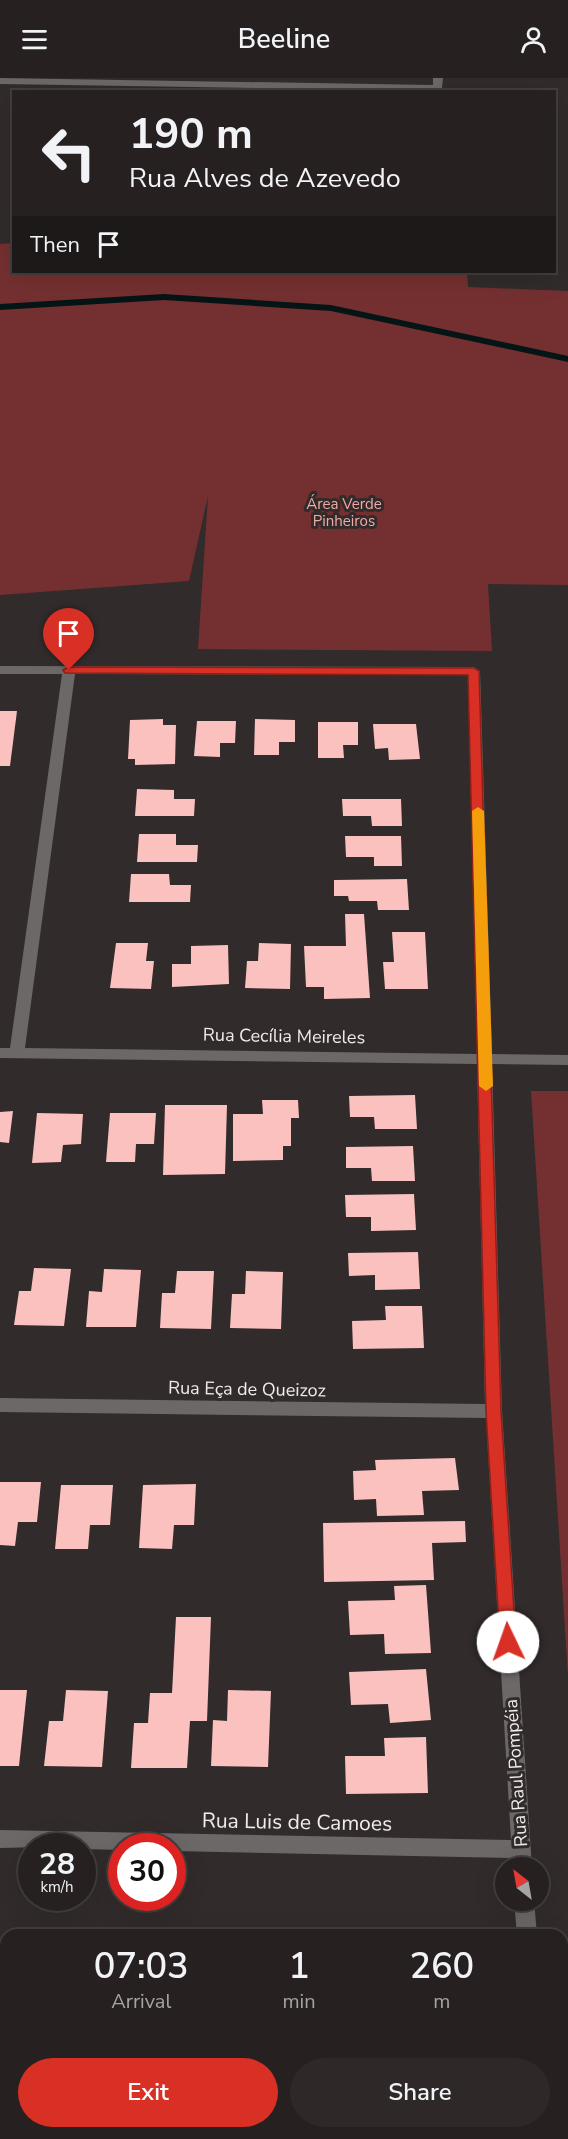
<!DOCTYPE html>
<meta charset="utf-8">
<style>
body{margin:0;font-family:"Nunito Sans",sans-serif;background:#2e2829;color:#f1f3f6;height:100vh;display:flex;flex-direction:column;font-size:22px;white-space:nowrap}
*{box-sizing:border-box;margin:0}
p{font-size:20px;color:#a4a3a5}
.icon{flex:none;width:33px;height:33px;fill:none;stroke:currentColor;stroke-width:2;stroke-linecap:round;stroke-linejoin:round}
.map{position:relative;flex:1;overflow:hidden}
.drawer{position:absolute;left:0px;top:1851px;width:568px;height:210px;display:flex;flex-direction:column;background:#262020;border-radius:18px 18px 0 0;box-shadow:0 6px 24px #0002,0 0 0 2px #423e3e}
.drawer>*{flex:none}
.hud{position:absolute;left:12px;top:12px;width:544px;height:183px;border-radius:0px;box-shadow:0 6px 24px #0002,0 0 0 2px #423e3e;background:#262020;color:#f1f3f6;overflow:hidden}
.needle{width:39px;rotate:329deg}
.controls{position:absolute;left:495px;top:1779px;display:grid;gap:12px}
.controls a{display:grid;place-items:center;width:54px;height:54px;border-radius:50%;background:#262020;box-shadow:0 6px 24px #0002,0 0 0 2px #423e3e;font-size:30px}
.speed{position:absolute;left:18px;top:1755px;display:flex;gap:12px;font-size:30px;font-weight:700;text-align:center}
.speed>*{display:grid;place-content:center;width:78px;height:78px;border-radius:50%;background:#262020;box-shadow:0 6px 24px #0002,0 0 0 2px #423e3e;line-height:1}
.speed small{font-size:15px;font-weight:400}
.speed .limit{border:9px solid #d22;background:#fff;color:#111}
.pin{position:absolute;display:grid;place-items:center;width:51px;height:51px;color:#fff;margin:-62px -26px;border-radius:50% 50% 50% 0;rotate:-45deg;box-shadow:0 0 6px #0007}
.pin .icon{rotate:45deg}
.me{position:absolute;width:66px;margin:-33px;rotate:357deg;stroke-linejoin:round;filter:drop-shadow(0 0 4px #0008)}
.turn{display:flex;align-items:center;gap:21px;height:126px;padding:0 18px;font-size:27px}
.turn .icon{width:78px;height:78px;stroke-width:2.5}
.turn b{display:block;font-size:42px;line-height:51px}
.then{display:flex;align-items:center;height:57px;padding:0 18px;background:#0003;gap:12px;font-size:22px}
.eta{display:flex;justify-content:space-evenly;align-items:center;height:102px;text-align:center}
.eta b{font-size:36px;font-weight:600;line-height:42px}
.primary-button{display:flex;gap:12px;margin-top:auto;padding:12px 18px}
.primary-button a{flex:1;height:69px;border-radius:36px;background:#d93025;color:#fff;font-size:24px;font-weight:600;line-height:69px;text-align:center}
.primary-button a+a{background:#2e2829;color:#f1f3f6}
header{display:flex;justify-content:space-between;align-items:center;height:78px;padding:0 18px;background:#262020;font-size:27px;font-weight:600}
.map>svg:first-child{display:block}
.green{fill:#743030}
.lines{fill:none;stroke-linecap:round;stroke-linejoin:round}
.stream{fill:#051515;fill-rule:evenodd}
.building{fill:#fac1be}
.street{fill:#6b6867;fill-rule:evenodd}
.route{fill:#d93025;stroke:#8d1f18;stroke-width:1.5}
.slow{fill:#f59e0b}
.labels{text-anchor:middle;dominant-baseline:central;stroke-width:6;stroke-linejoin:round;paint-order:stroke}
.far-park-label{font-size:15px;fill:#f1aaa6;stroke:#322b2b}
.street-label{font-size:18px;fill:#f1ecec;stroke:#322b2b}
.near-street-label{font-size:21px;fill:#f1ecec;stroke:#322b2b}
</style>
<header><svg class="icon" aria-label="menu" viewBox="0 0 24 24"><path d="M4 6h16M4 12h16M4 18h16"/></svg>Beeline<svg class="icon" aria-label="person" viewBox="0 0 24 24"><circle cx="12" cy="8" r="4"/><path d="M4 21q1-7 8-7t8 7"/></svg></header>
<div class="map">
<svg width="568" height="2061" viewBox="0 0 568 2061">
<rect width="100%" height="100%" fill="#322b2b"/>
<!-- green -->
<g class="green">
<polygon points="13,165 14,194 467,194 468,209 568,213 568,507 488,506 492,573 198,571 208,418 189,503 0,517 0,166"/>
<polygon points="531,1013 568,1013 568,1599"/>
</g>
<g class="lines">
<!-- stream -->
<polygon class="stream" points="164,216 331,227 568,278 568,284 331,233 164,222 0,232 0,226"/>
</g>
<!-- building -->
<g class="building">
<polygon points="0,633 17,633 10,688 0,688"/>
<polygon points="163,641 163,647 176,647 175,686 135,687 135,681 128,681 130,642"/>
<polygon points="255,641 295,642 295,664 279,664 279,677 254,677"/>
<polygon points="197,643 236,643 235,665 220,665 220,679 194,678"/>
<polygon points="318,644 358,644 358,667 343,667 344,680 318,680"/>
<polygon points="373,646 416,646 420,681 389,682 388,670 375,671"/>
<polygon points="137,711 174,712 174,721 195,721 194,738 135,738"/>
<polygon points="342,721 401,721 402,748 372,748 371,738 343,738"/>
<polygon points="139,756 176,756 176,767 198,767 197,784 137,784"/>
<polygon points="345,758 401,758 402,788 374,788 374,779 346,779"/>
<polygon points="131,796 169,796 170,807 191,807 190,824 129,824"/>
<polygon points="407,801 409,832 378,832 377,823 349,823 348,818 334,818 334,802"/>
<polygon points="345,836 364,836 370,920 324,921 324,909 306,909 304,868 346,868"/>
<polygon points="392,854 425,854 428,911 385,911 383,884 394,884"/>
<polygon points="116,865 148,865 146,883 154,883 151,911 110,910"/>
<polygon points="259,865 291,866 290,911 245,910 247,883 258,883"/>
<polygon points="228,867 229,906 172,909 172,886 191,886 191,868"/>
<polygon points="415,1017 417,1051 375,1051 374,1039 350,1039 349,1018"/>
<polygon points="262,1022 298,1022 299,1040 291,1040 291,1068 283,1068 283,1082 233,1083 233,1036 263,1036"/>
<polygon points="165,1027 227,1027 225,1096 163,1097"/>
<polygon points="13,1033 9,1065 0,1064 0,1034"/>
<polygon points="37,1035 83,1036 81,1066 63,1067 61,1084 32,1085"/>
<polygon points="110,1035 156,1035 154,1066 136,1066 135,1084 106,1084"/>
<polygon points="413,1068 415,1103 372,1103 371,1090 346,1090 346,1069"/>
<polygon points="414,1116 416,1152 371,1153 371,1139 346,1139 345,1117"/>
<polygon points="418,1174 420,1211 375,1212 375,1197 349,1198 348,1175"/>
<polygon points="34,1190 71,1191 64,1248 14,1247 19,1213 31,1213"/>
<polygon points="104,1191 141,1192 136,1249 86,1249 89,1213 102,1214"/>
<polygon points="177,1193 214,1193 211,1251 160,1250 162,1215 175,1215"/>
<polygon points="246,1193 283,1194 281,1251 230,1250 232,1216 245,1216"/>
<polygon points="385,1228 422,1228 424,1270 353,1271 352,1243 386,1242"/>
<polygon points="455,1380 459,1412 422,1413 424,1437 377,1438 376,1421 354,1422 353,1393 376,1392 375,1382"/>
<polygon points="0,1404 41,1404 37,1444 18,1444 15,1468 0,1467"/>
<polygon points="196,1406 194,1447 174,1447 172,1471 139,1470 143,1407"/>
<polygon points="61,1407 113,1407 110,1447 90,1447 88,1471 55,1471"/>
<polygon points="465,1443 466,1464 432,1465 434,1502 324,1504 323,1445"/>
<polygon points="426,1507 431,1575 385,1576 384,1556 350,1557 348,1523 395,1522 394,1508"/>
<polygon points="176,1539 211,1539 207,1643 190,1643 187,1690 131,1690 134,1645 148,1645 150,1615 172,1615"/>
<polygon points="426,1591 431,1642 390,1645 388,1626 351,1627 349,1594"/>
<polygon points="0,1612 27,1612 19,1688 0,1688"/>
<polygon points="66,1612 108,1613 102,1689 44,1688 49,1643 63,1643"/>
<polygon points="228,1612 271,1613 268,1689 211,1688 213,1642 227,1643"/>
<polygon points="426,1659 428,1715 346,1716 345,1678 385,1678 384,1660"/>
<polygon points="0,1883 6,1883 2,1934 0,1934"/>
<polygon points="192,2055 245,2055 245,2061 191,2061"/>
<rect x="284" y="2055" width="163" height="6"/>
</g>
<g class="lines">
<!-- street -->
<g class="street">
<polygon points="0,0 433,7 433,0 443,0 442,10 437,13 0,6"/>
<path d="M 0,588 L 474,589 L 480,593 L 492,976 L 568,977 L 568,987 L 492,986 L 502,1333 L 532,1790 L 512,1790 L 512,1780 L 172,1773 L 172,1768 L 122,1768 L 122,1772 L 82,1771 L 82,1768 L 0,1770 L 0,1752 L 511,1762 L 486,1340 L 0,1334 L 0,1320 L 485,1326 L 477,986 L 0,980 L 0,970 L 10,970 L 62,596 L 0,596 ZM 75,596 L 468,597 L 477,976 L 25,970 Z"/>
<polygon points="514,1822 534,1822 537,1857 517,1857"/>
<polygon points="530,2055 550,2055 551,2061 531,2061"/>
</g>
</g>
<!-- route -->
<polygon class="route" points="69,589 474,590 479,593 501,1333 516,1564 514,1569 508,1571 502,1569 500,1564 486,1333 468,597 65,595 63,592"/>
<!-- slow -->
<polygon class="slow" points="478,729 484,733 493,1008 486,1013 479,1008 472,733"/>
<g class="labels">
<!-- far-park labels -->
<g class="far-park-label">
<text x="344" y="426">Área Verde<tspan x="344" dy="17">Pinheiros</tspan></text>
</g>
<!-- street labels -->
<g class="street-label">
<text transform="translate(284 958) rotate(1)">Rua Cecília Meireles</text>
<text transform="translate(247 1311) rotate(1)">Rua Eça de Queizoz</text>
<text transform="translate(516 1695) rotate(-94)">Rua Raul Pompéia</text>
</g>
<!-- near-street labels -->
<g class="near-street-label">
<text transform="translate(297 1744) rotate(1)">Rua Luis de Camoes</text>
</g>
</g>
</svg>
<div class="controls">
<a><svg class="needle" viewBox="-14 -14 28 28"><path d="M0-13l5 13h-10z" fill="#e53935"/><path d="M0 13l5-13h-10z" fill="#a4a3a5"/></svg></a>
</div>
<div class="speed"><div>28<small>km/h</small></div><div class="limit">30</div></div>
<div class="pin" style="left:69px;top:592px;background:#d93025"><svg class="icon" aria-label="arrive" viewBox="0 0 24 24"><path d="M6 21V4h12l-3 4 3 4H6"/></svg></div>
<svg class="me" style="left:508px;top:1564px" viewBox="-20 -20 40 40"><circle r="19" fill="#fff"/><path d="M0-13L10 11 0 6-10 11z" fill="#d93025"/></svg>
<div class="hud">
<div class="turn"><svg class="icon" aria-label="left" viewBox="0 0 24 24"><path d="M17 20v-9H6M10 6l-5 5 5 5"/></svg><div><b>190 m</b>Rua Alves de Azevedo</div></div>
<div class="then">Then<svg class="icon" aria-label="arrive" viewBox="0 0 24 24"><path d="M6 21V4h12l-3 4 3 4H6"/></svg></div>
</div>
<section class="drawer">
<div class="eta">
<div><b>07:03</b><p>Arrival</p></div>
<div><b>1</b><p>min</p></div>
<div><b>260</b><p>m</p></div>
</div>
<div class="primary-button"><a>Exit</a><a>Share</a></div>
</section>
</div>
